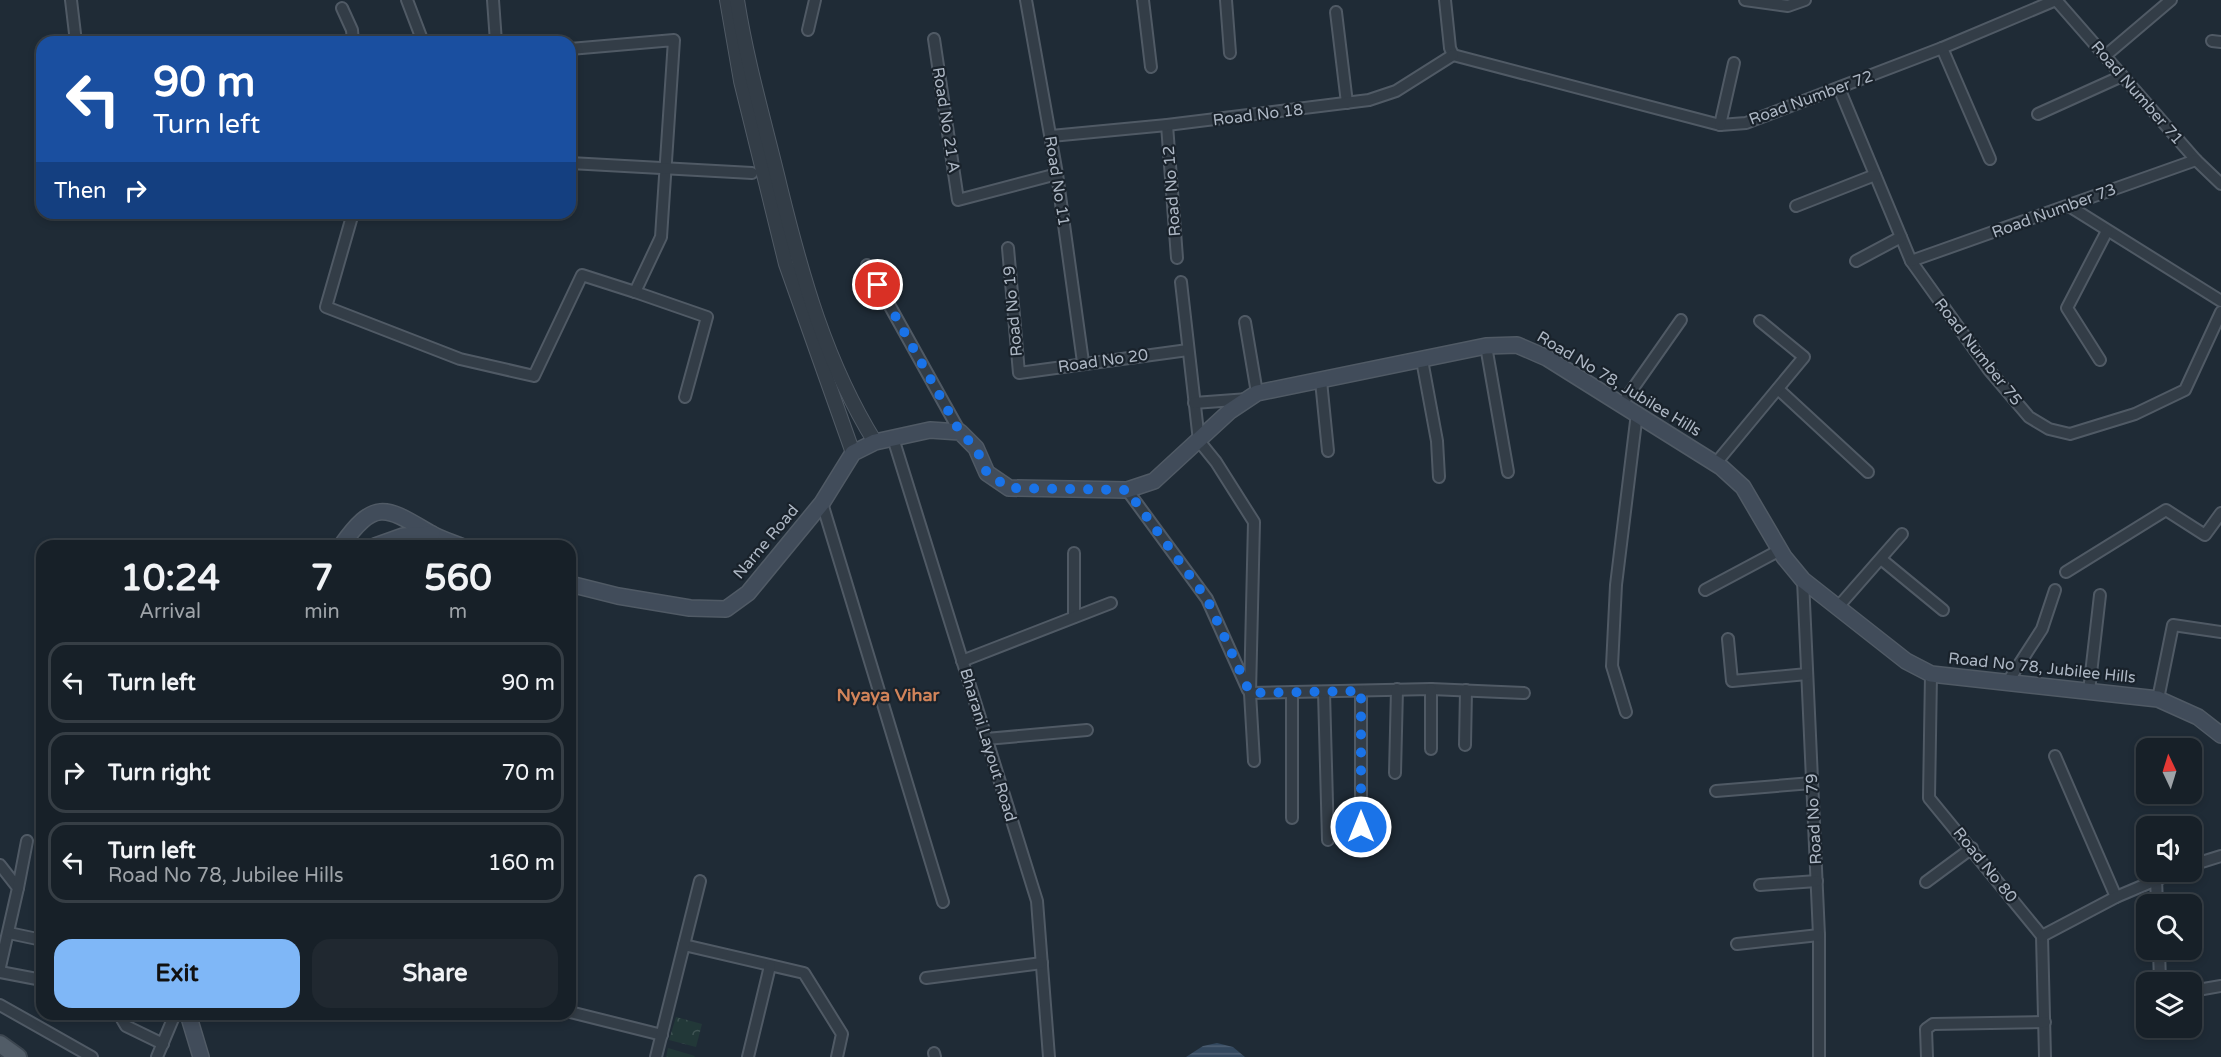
<!DOCTYPE html>
<style>
body{margin:0;font-family:"Varela Round",sans-serif;background:#202830;color:#f1f3f6;height:100vh;display:flex;flex-direction:column;font-size:22px;white-space:nowrap}
*{box-sizing:border-box;margin:0}
p{font-size:20px;color:#9ea3a8}
.icon{flex:none;width:33px;height:33px;fill:none;stroke:currentColor;stroke-width:2;stroke-linecap:round;stroke-linejoin:round}
.map{position:relative;flex:1;overflow:hidden}
.side{position:absolute;left:36px;top:540px;width:540px;height:480px;display:flex;flex-direction:column;background:#172028;border-radius:18px;box-shadow:0 3px 9px #0003,0 0 0 2px #363e45}
.side>*{flex:none}
.banner{position:absolute;left:36px;top:36px;width:540px;height:183px;border-radius:18px;box-shadow:0 3px 9px #0003,0 0 0 2px #363e45;background:#1a4fa0;color:#fff;overflow:hidden}
.needle{width:39px;rotate:356deg}
.buttons{position:absolute;left:2136px;top:738px;display:grid;gap:12px}
.buttons a{display:grid;place-items:center;width:66px;height:66px;border-radius:12px;background:#172028;box-shadow:0 3px 9px #0003,0 0 0 2px #363e45;font-size:30px}
.pin{position:absolute;display:grid;place-items:center;width:51px;height:51px;color:#fff;margin:-26px;border:3px solid #fff;border-radius:50%;box-shadow:0 2px 6px #0007}
.me{position:absolute;width:66px;margin:-33px;rotate:0deg;stroke-linejoin:round;filter:drop-shadow(0 0 4px #0008)}
.turn{display:flex;align-items:center;gap:21px;height:126px;padding:0 18px;font-size:27px}
.turn .icon{width:78px;height:78px;stroke-width:2.5}
.turn b{display:block;font-size:42px;line-height:51px}
.then{display:flex;align-items:center;height:57px;padding:0 18px;background:#0003;gap:12px;font-size:22px}
.eta{display:flex;justify-content:space-evenly;align-items:center;height:102px;text-align:center}
.eta b{font-size:36px;font-weight:700;line-height:42px}
.primary-button{display:flex;gap:12px;margin-top:auto;padding:12px 18px}
.primary-button a{flex:1;height:69px;border-radius:18px;background:#7fb7f7;color:#111;font-size:24px;font-weight:700;line-height:69px;text-align:center}
.primary-button a+a{background:#202830;color:#f1f3f6}
ul{padding:0;list-style:none}
li{display:flex;align-items:center;gap:18px;height:81px;margin:0 12px 9px;padding:0 6px;border:3px solid #363e45;border-radius:18px}
li div{flex:1}
li b{display:block;font-size:22px}
li em{font-style:normal}
.map>svg:first-child{display:block}
.park{fill:url(#park-crowns)}
.water{fill:url(#water-rules)}
.lines{fill:none;stroke-linecap:round;stroke-linejoin:round}
.minor-casing{stroke:#505a65;stroke-width:14}
.tertiary-casing{stroke:#505a65;stroke-width:16}
.secondary-casing{stroke:#505a65;stroke-width:18}
.primary-casing{stroke:#3c4650;stroke-width:20}
.minor{stroke:#333d47;stroke-width:10}
.tertiary{stroke:#333d47;stroke-width:14}
.secondary{stroke:#414c5a;stroke-width:15}
.primary{stroke:#515c67;stroke-width:16}
.route{stroke:#1a73e8;stroke-width:10;stroke-dasharray:0 18}
.labels{text-anchor:middle;dominant-baseline:central;stroke-width:4.5;stroke-linejoin:round;paint-order:stroke}
.street-label{font-size:16px;fill:#adb7c4;stroke:#19222b}
.neighbourhood-label{font-size:18px;font-weight:bold;fill:#d2845a;stroke:#19222b}
</style>
<div class="map">
<svg width="2221" height="1057" viewBox="0 0 2221 1057">
<defs>
<pattern id="park-crowns" width="20" height="18" patternUnits="userSpaceOnUse" patternTransform="scale(1.5)"><rect width="20" height="18" fill="#223838"/><path d="M2 6a3 3 0 1 1 6 0M12 15a3 3 0 1 1 6 0" fill="none" stroke="#3f5353"/></pattern>
<pattern id="water-rules" width="6" height="5" patternUnits="userSpaceOnUse" patternTransform="scale(1.5)"><rect width="6" height="5" fill="#33485e"/><path d="M0 2.5h6" fill="none" stroke="#4e6073"/></pattern>
</defs>
<rect width="100%" height="100%" fill="#1f2b36"/>
<!-- park -->
<g class="park">
<polygon points="676,1017 702,1024 696,1047 669,1040"/>
<polygon points="668,1048 695,1056 694,1057 666,1057"/>
</g>
<!-- water -->
<polygon class="water" points="1217,1043 1233,1047 1245,1057 1186,1057 1203,1046"/>
<g class="lines">
<!-- minor casing -->
<g class="minor-casing">
<g id="minor">
<polyline points="71,0 76,42"/>
<polyline points="407,0 423,42"/>
<polyline points="493,0 496,42"/>
<polyline points="1026,0 1057,174 1083,362"/>
<polyline points="1143,0 1151,67"/>
<polyline points="1226,0 1230,53"/>
<polyline points="1445,0 1450,48 1453,55"/>
<polyline points="1745,0 1788,6 1805,0"/>
<polyline points="2056,0 2196,160 2221,184"/>
<polyline points="342,8 352,30 353,42"/>
<polyline points="1336,12 1347,103"/>
<polyline points="808,30 815,0"/>
<polyline points="934,39 958,200 1057,174"/>
<polyline points="2212,41 2221,42"/>
<polyline points="1942,48 1990,159"/>
<polyline points="570,49 674,40 661,237 635,292 707,317 685,397"/>
<polyline points="1453,55 1720,125 1746,123 1942,48 2056,0"/>
<polyline points="2105,56 2171,0"/>
<polyline points="1839,88 1911,261 1989,370 2029,417 2049,429 2070,434 2135,414 2185,390 2221,312"/>
<polyline points="2038,114 2122,76"/>
<polyline points="1167,125 1177,258"/>
<polyline points="1720,125 1734,63"/>
<polyline points="1051,136 1167,125 1369,100 1396,91 1453,55"/>
<polyline points="570,163 752,173"/>
<polyline points="1796,206 1875,175"/>
<polyline points="2069,206 2221,301"/>
<polyline points="353,213 326,307 460,359 534,376 582,275 635,292"/>
<polyline points="1008,248 1019,373 1188,350"/>
<polyline points="1856,261 1901,237"/>
<polyline points="1911,261 2196,160"/>
<polyline points="867,265 960,432"/>
<polyline points="1181,282 1199,441 1216,462 1254,522 1250,693 1254,761"/>
<polyline points="1245,322 1257,393"/>
<polyline points="1486,346 1508,472"/>
<polyline points="1422,360 1437,441 1439,477"/>
<polyline points="2100,360 2067,308 2107,231"/>
<polyline points="1321,381 1328,451"/>
<polyline points="1778,389 1868,472"/>
<polyline points="1194,403 1248,399"/>
<polyline points="1622,404 1681,320"/>
<polyline points="893,438 1037,901 1049,1057"/>
<polyline points="1716,463 1804,357 1760,321"/>
<polyline points="1127,490 1207,599 1248,690"/>
<polyline points="822,503 943,902"/>
<polyline points="1074,553 1074,617"/>
<polyline points="1881,559 1943,610"/>
<polyline points="2066,572 2166,510 2205,535 2221,513"/>
<polyline points="1803,580 1819,935 1819,1057"/>
<polyline points="1705,590 1780,550"/>
<polyline points="1838,607 1902,534"/>
<polyline points="1728,639 1732,681 1807,674"/>
<polyline points="962,661 1111,603"/>
<polyline points="1931,674 1929,798 2042,936 2045,1057"/>
<polyline points="2007,683 2042,629 2055,590"/>
<polyline points="2089,691 2100,595"/>
<polyline points="1324,692 1328,840"/>
<polyline points="1250,693 1431,689 1524,693"/>
<polyline points="2158,699 2173,625 2221,632"/>
<polyline points="1626,712 1612,666 1616,585 1637,413"/>
<polyline points="986,739 1087,730"/>
<polyline points="1465,745 1466,690"/>
<polyline points="1431,749 1431,689"/>
<polyline points="2055,756 2116,897"/>
<polyline points="1395,773 1397,689"/>
<polyline points="1716,791 1812,783"/>
<polyline points="1292,818 1292,692"/>
<polyline points="1361,827 1361,691"/>
<polyline points="0,865 18,888 0,967"/>
<polyline points="2192,865 2221,856"/>
<polyline points="2156,879 2157,904"/>
<polyline points="1926,882 1972,848"/>
<polyline points="1760,885 1817,881"/>
<polyline points="18,888 27,841"/>
<polyline points="9,933 42,940"/>
<polyline points="2042,936 2116,897 2175,872"/>
<polyline points="1737,944 1819,935"/>
<polyline points="684,945 804,973 842,1034 837,1057"/>
<polyline points="2159,950 2160,982"/>
<polyline points="0,972 42,980"/>
<polyline points="926,978 1042,963"/>
<polyline points="2192,991 2221,986"/>
<polyline points="0,1005 92,1057"/>
<polyline points="570,1012 662,1035"/>
<polyline points="119,1014 126,1026 163,1044"/>
<polyline points="934,1053 935,1057"/>
<polyline points="157,1057 175,1014"/>
<polyline points="656,1057 700,881"/>
<polyline points="748,1057 770,966"/>
<polyline points="1927,1057 1926,1029 1933,1024 2045,1022"/>
</g>
</g>
<!-- tertiary casing -->
<g class="tertiary-casing">
<g id="tertiary">
<polyline points="727,0 741,81 786,264 853,453"/>
<path d="M 737,0 C 747,64 765,124 780,187 C 802,277 826,363 875,442"/>
</g>
</g>
<!-- secondary casing -->
<g class="secondary-casing">
<g id="secondary">
<path d="M 341,546 C 375,498 386,507 430,533 C 440,539 451,542 461,546"/>
<polyline points="375,546 403,536 432,534"/>
<polyline points="570,584 618,596 690,608 726,609 748,593 822,503 853,453 875,442 930,430 960,432 976,448 987,473 1009,488 1127,490 1154,481 1230,411 1257,393 1486,346 1517,345 1547,358 1721,467 1743,487 1784,557 1803,580 1906,661 1931,674 2158,699 2198,717 2221,735"/>
<polyline points="188,1014 201,1057"/>
</g>
</g>
<!-- primary casing -->
<g class="primary-casing">
<polyline id="primary" points="0,1044 18,1057"/>
</g>
<!-- minor -->
<use href="#minor" class="minor"/>
<!-- tertiary -->
<use href="#tertiary" class="tertiary"/>
<!-- secondary -->
<use href="#secondary" class="secondary"/>
<!-- primary -->
<use href="#primary" class="primary"/>
</g>
<g class="lines">
<!-- route -->
<polyline class="route" points="878,285 960,432 976,448 987,473 1009,488 1127,490 1207,599 1250,693 1361,691 1361,827"/>
</g>
<g class="labels">
<!-- street labels -->
<g class="street-label">
<text transform="translate(2137 93) rotate(49)">Road Number 71</text>
<text transform="translate(1811 98) rotate(-20)">Road Number 72</text>
<text transform="translate(1258 115) rotate(-7)">Road No 18</text>
<text transform="translate(946 120) rotate(81)">Road No 21 A</text>
<text transform="translate(1057 181) rotate(81)">Road No 11</text>
<text transform="translate(1172 191) rotate(-94)">Road No 12</text>
<text transform="translate(2054 211) rotate(-20)">Road Number 73</text>
<text transform="translate(1013 311) rotate(-95)">Road No 19</text>
<text transform="translate(1978 352) rotate(52)">Road Number 75</text>
<text transform="translate(1103 361) rotate(-8)">Road No 20</text>
<text transform="translate(1619 384) rotate(31)">Road No 78, Jubilee Hills</text>
<text transform="translate(766 542) rotate(-50)">Narne Road</text>
<text transform="translate(2042 668) rotate(6)">Road No 78, Jubilee Hills</text>
<text transform="translate(988 745) rotate(73)">Bharani Layout Road</text>
<text transform="translate(1814 819) rotate(-93)">Road No 79</text>
<text transform="translate(1985 865) rotate(51)">Road No 80</text>
</g>
<!-- neighbourhood labels -->
<g class="neighbourhood-label">
<text x="888" y="695">Nyaya Vihar</text>
</g>
</g>
</svg>
<div class="buttons">
<a><svg class="needle" viewBox="-14 -14 28 28"><path d="M0-13l5 13h-10z" fill="#e53935"/><path d="M0 13l5-13h-10z" fill="#9ea3a8"/></svg></a>
<a><svg class="icon" aria-label="sound" viewBox="0 0 24 24"><path d="M4 9h4l5-4v14l-5-4H4zM17 9q2 3 0 6"/></svg></a>
<a><svg class="icon" aria-label="search" viewBox="0 0 24 24"><circle cx="10" cy="10" r="6"/><path d="M15 15l6 6"/></svg></a>
<a><svg class="icon" aria-label="layers" viewBox="0 0 24 24"><path d="M12 4l9 5-9 5-9-5zM3 14l9 5 9-5"/></svg></a>
</div>
<div class="pin" style="left:878px;top:285px;background:#d93025"><svg class="icon" aria-label="arrive" viewBox="0 0 24 24"><path d="M6 21V4h12l-3 4 3 4H6"/></svg></div>
<svg class="me" style="left:1361px;top:827px" viewBox="-20 -20 40 40"><circle r="17" fill="#1a73e8" stroke="#fff" stroke-width="3"/><path d="M0-11L8 9 0 5-8 9z" fill="#fff"/></svg>
<div class="banner">
<div class="turn"><svg class="icon" aria-label="left" viewBox="0 0 24 24"><path d="M17 20v-9H6M10 6l-5 5 5 5"/></svg><div><b>90 m</b>Turn left</div></div>
<div class="then">Then<svg class="icon" aria-label="right" viewBox="0 0 24 24"><path d="M7 20v-9h11M14 6l5 5-5 5"/></svg></div>
</div>
<section class="side">
<div class="eta">
<div><b>10:24</b><p>Arrival</p></div>
<div><b>7</b><p>min</p></div>
<div><b>560</b><p>m</p></div>
</div>
<ul>
<li><svg class="icon" aria-label="left" viewBox="0 0 24 24"><path d="M17 20v-9H6M10 6l-5 5 5 5"/></svg><div><b>Turn left</b></div><em>90 m</em></li>
<li><svg class="icon" aria-label="right" viewBox="0 0 24 24"><path d="M7 20v-9h11M14 6l5 5-5 5"/></svg><div><b>Turn right</b></div><em>70 m</em></li>
<li><svg class="icon" aria-label="left" viewBox="0 0 24 24"><path d="M17 20v-9H6M10 6l-5 5 5 5"/></svg><div><b>Turn left</b><p>Road No 78, Jubilee Hills</p></div><em>160 m</em></li>
</ul>
<div class="primary-button"><a>Exit</a><a>Share</a></div>
</section>
</div>
